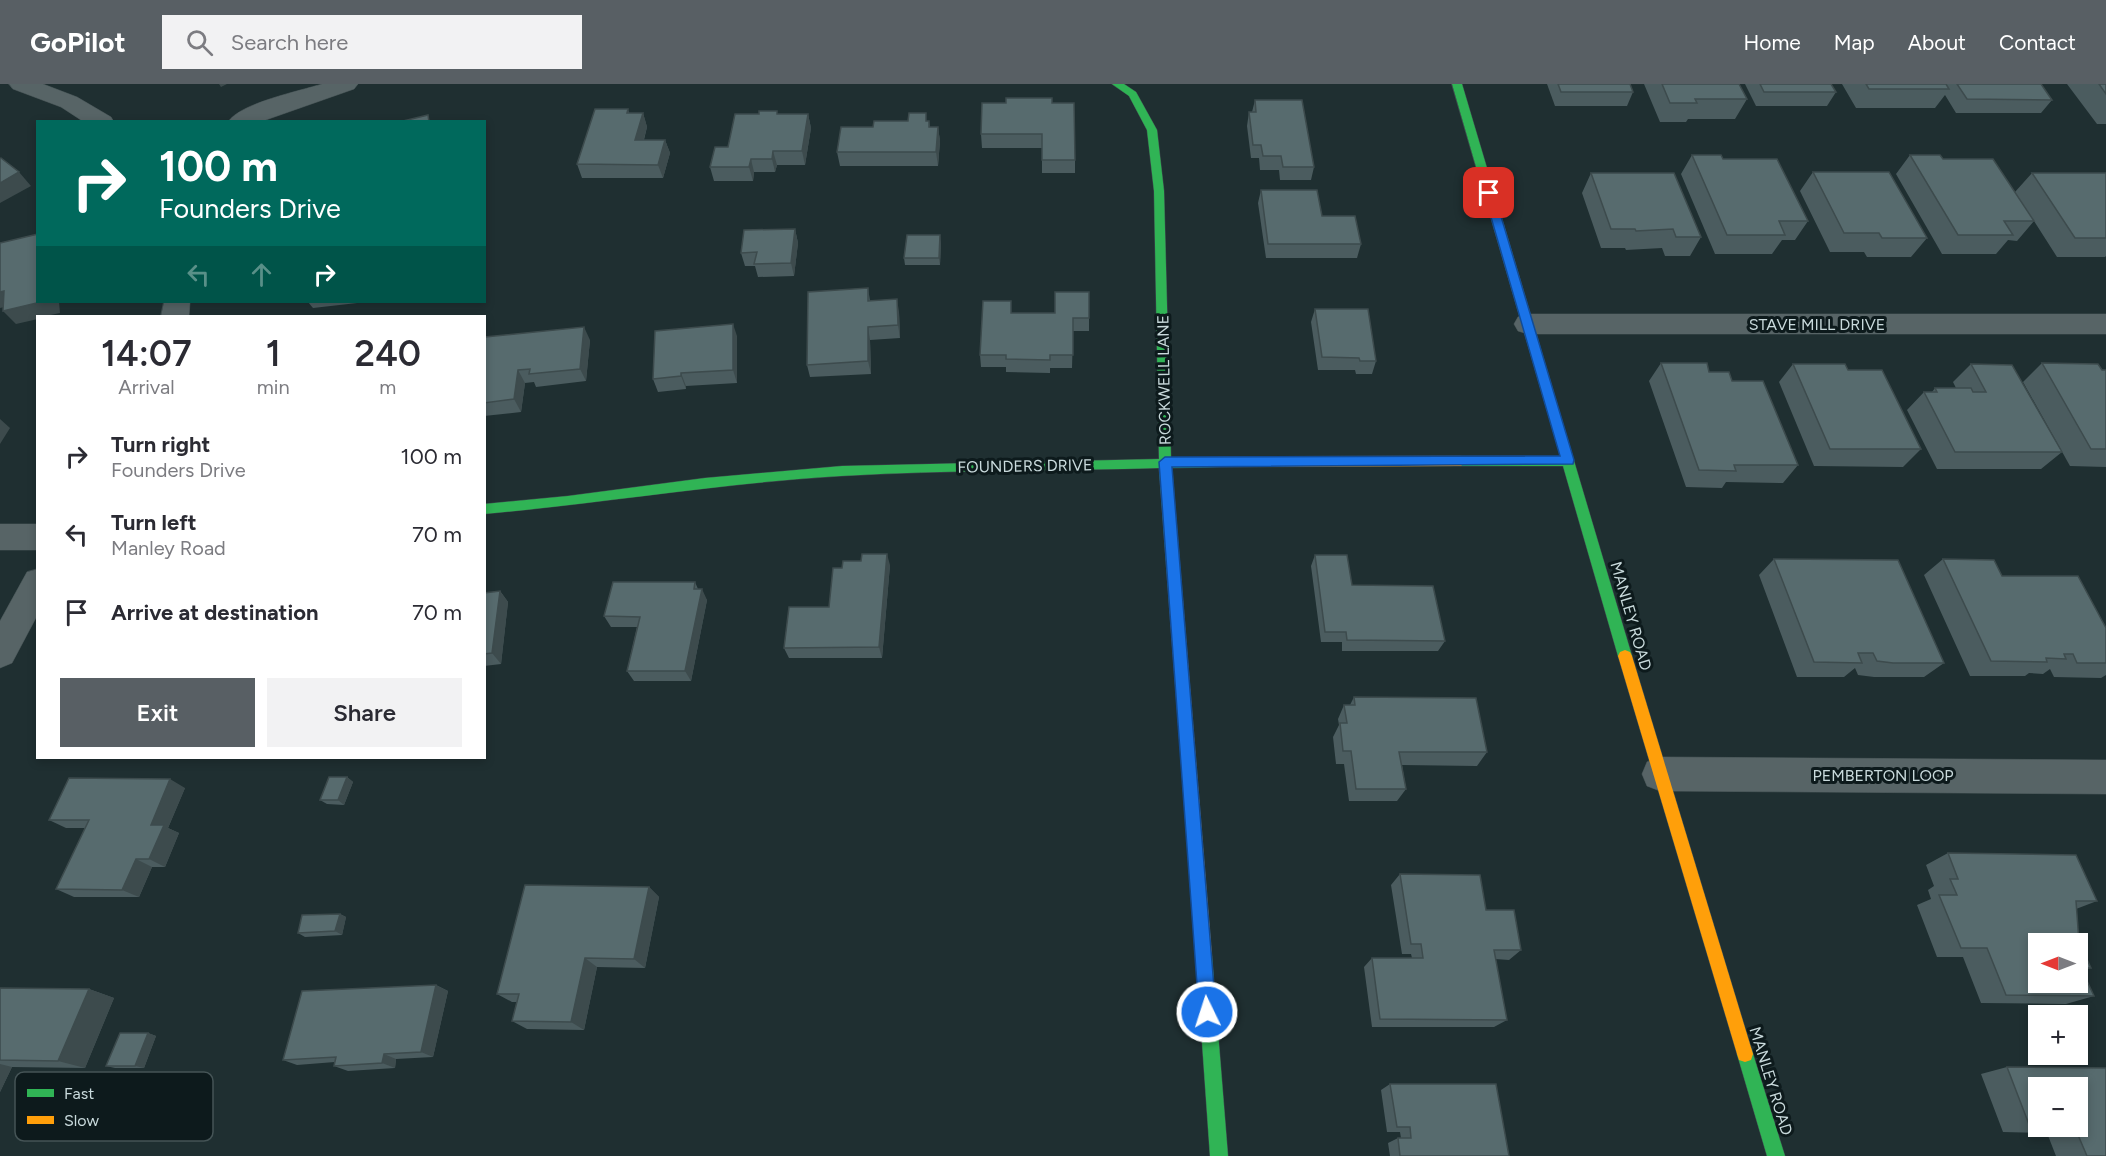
<!DOCTYPE html>
<meta charset="utf-8">
<style>
body{margin:0;font-family:Figtree,sans-serif;background:#f2f2f3;color:#2b2b33;height:100vh;display:flex;flex-direction:column;font-size:22px;white-space:nowrap}
*{box-sizing:border-box;margin:0}
p{font-size:20px;color:#7c7c81}
.icon{flex:none;width:33px;height:33px;fill:none;stroke:currentColor;stroke-width:2;stroke-linecap:round;stroke-linejoin:round}
.map{position:relative;flex:1;overflow:hidden}
.sheet{position:absolute;left:36px;top:231px;width:450px;height:444px;display:flex;flex-direction:column;background:#fff;border-radius:0px;box-shadow:0 3px 9px #0003}
.sheet>*{flex:none}
.guide{position:absolute;left:36px;top:36px;width:450px;height:183px;border-radius:0px;box-shadow:0 3px 9px #0003;background:#00695c;color:#fff;overflow:hidden}
.needle{width:39px;rotate:270deg}
.fabs{position:absolute;left:2028px;top:849px;display:grid;gap:12px}
.fabs a{display:grid;place-items:center;width:60px;height:60px;border-radius:0px;background:#fff;box-shadow:0 3px 9px #0003;font-size:30px}
.pin{position:absolute;display:grid;place-items:center;width:51px;height:51px;color:#fff;margin:-26px;border-radius:12px;box-shadow:0 3px 9px #0006}
.me{position:absolute;width:66px;margin:-33px;rotate:356deg;stroke-linejoin:round;filter:drop-shadow(0 0 4px #0008)}
.turn{display:flex;align-items:center;gap:21px;height:126px;padding:0 24px;font-size:27px}
.turn .icon{width:78px;height:78px;stroke-width:2.5}
.turn b{display:block;font-size:42px;line-height:51px}
.lanes{display:flex;align-items:center;height:57px;padding:0 24px;background:#0003;justify-content:center;gap:30px;direction:ltr}
.lanes .off{opacity:.35}
.eta{display:flex;justify-content:space-evenly;align-items:center;height:102px;text-align:center}
.eta b{font-size:36px;font-weight:600;line-height:42px}
.button{display:flex;gap:12px;margin-top:auto;padding:12px 24px}
.button a{flex:1;height:69px;border-radius:0px;background:#585f64;color:#fff;font-size:24px;font-weight:600;line-height:69px;text-align:center}
.button a+a{background:#f2f2f3;color:#2b2b33}
ul{padding:0;list-style:none}
li{display:flex;align-items:center;gap:18px;height:78px;padding:0 24px}
li div{flex:1}
li b{display:block;font-size:22px}
li em{font-style:normal}
header{display:flex;align-items:center;gap:36px;box-sizing:border-box;height:84px;padding:0 30px;background:#585f64;color:#fff}
header strong{font-size:28px}
nav{display:flex;gap:33px;margin-inline-start:auto;font-size:21px}
.search{width:420px;height:54px;background:#f2f2f3;display:flex;align-items:center;gap:15px;box-sizing:border-box;padding:0 21px;border-radius:0px;color:#7c7c81;font-size:22px}
.map>svg:first-child{display:block}
.lines{fill:none;stroke-linecap:round;stroke-linejoin:round}
.street-casing{stroke:#3f4d4f;stroke-width:1}
.fast-casing{stroke:#3f4d4f;stroke-width:1}
.slow-casing{stroke:#3f4d4f;stroke-width:1}
.street{fill:#576466;fill-rule:evenodd}
.fast{fill:#30b455;fill-rule:evenodd}
.slow{fill:#ff9f0a;fill-rule:evenodd}
.wall{fill:#4b5c5f}
.shaded-wall{fill:#3d4b4d}
.building{fill:#576b6e;stroke:#3d4b4d;stroke-width:1.5;fill-rule:evenodd}
.route{fill:#1a73e8;stroke:#114b97;stroke-width:1.5}
.labels{text-anchor:middle;dominant-baseline:central;stroke-width:6;stroke-linejoin:round;paint-order:stroke}
.street-label{font-size:16px;fill:#c9dadc;stroke:#0d1a1c}
.key{fill:#0d1a1c;stroke:#455456;stroke-width:1.5}
.key-label{font-size:16px;fill:#c9dadc}
</style>
<header>
<strong>GoPilot</strong>
<div class="search"><svg class="icon" aria-label="search" viewBox="0 0 24 24"><circle cx="10" cy="10" r="6"/><path d="M15 15l6 6"/></svg>Search here</div>
<nav><a>Home</a><a>Map</a><a>About</a><a>Contact</a></nav>
</header>
<div class="map">
<svg width="2106" height="1072" viewBox="0 0 2106 1072">
<rect width="100%" height="100%" fill="#1f2f31"/>
<g class="lines">
<!-- street casing -->
<g class="street-casing">
<g id="street">
<polygon points="9,0 43,0 77,13 111,33 114,38 84,38 61,23 13,5"/>
<path d="M 322,0 L 358,0 L 354,5 L 260,38 L 228,38 C 240,19 300,7 322,0 Z"/>
<polygon points="164,218 190,218 189,232 161,232"/>
<polygon points="1528,230 2106,230 2106,250 1528,250 1518,247 1514,240 1518,233"/>
<rect x="0" y="440" width="38" height="26"/>
<polygon points="38,485 38,530 12,579 0,584 0,537 27,488"/>
<polygon points="1660,673 2106,676 2106,710 1660,707 1647,702 1642,690 1647,678"/>
</g>
</g>
<!-- fast casing -->
<g class="fast-casing">
<g id="fast">
<path d="M 1112,0 L 1124,0 L 1136,8 L 1157,46 L 1164,107 L 1171,374 L 1219,373 L 1225,378 L 1219,383 L 1172,384 L 1183,518 L 1181,522 L 1171,522 L 1169,518 L 1159,384 C 1054,387 947,386 841,392 C 722,399 604,419 484,430 L 484,420 L 568,412 L 705,394 L 842,382 L 1159,375 L 1154,107 L 1147,46 L 1129,12 Z"/>
<polygon points="1452,0 1462,0 1632,572 1630,576 1625,578 1620,576 1618,572 1563,382 1461,382 1455,377 1461,372 1560,372"/>
<polygon points="1204,865 1210,867 1212,873 1228,1072 1210,1072 1196,873 1198,867"/>
<polygon points="1745,962 1751,964 1753,970 1785,1072 1767,1072 1737,970 1739,964"/>
</g>
</g>
<!-- slow casing -->
<g class="slow-casing">
<g id="slow">
<polygon points="1461,372 1467,377 1461,382 1219,383 1213,378 1219,373"/>
<polygon points="1176,512 1181,514 1183,518 1212,873 1210,879 1204,881 1198,879 1196,873 1169,518 1171,514"/>
<polygon points="1625,566 1630,568 1632,572 1753,970 1751,976 1745,978 1739,976 1737,970 1618,572 1620,568"/>
</g>
</g>
<!-- street -->
<use href="#street" class="street"/>
<!-- fast -->
<use href="#fast" class="fast"/>
<!-- slow -->
<use href="#slow" class="slow"/>
</g>
<!-- wall -->
<g class="wall">
<polygon points="1547,0 1630,0 1633,8 1627,22 1555,22"/>
<polygon points="1644,0 1739,0 1747,15 1735,35 1688,35 1686,38 1660,38"/>
<polygon points="1745,0 1831,0 1836,8 1827,22 1756,22"/>
<polygon points="1842,0 2041,0 2052,16 2041,29 1956,29 1945,11 1935,24 1856,24"/>
<polygon points="2067,0 2106,0 2106,40 2097,40"/>
<polygon points="1255,16 1314,83 1311,96 1280,96 1279,86 1260,86 1259,74 1251,74 1247,42 1249,28 1252,28"/>
<polygon points="1052,19 1075,76 1075,89 1042,89 1042,64 982,64 981,50"/>
<polygon points="628,25 629,29 643,29 647,43 644,56 665,56 670,69 663,94 582,94 577,80"/>
<polygon points="778,30 808,30 811,44 805,81 777,81 775,88 754,88 753,97 714,97 710,83 728,63"/>
<polygon points="929,37 930,43 938,43 940,57 938,82 840,82 837,68 873,43"/>
<polygon points="1692,71 1723,75 1808,137 1795,156 1782,156 1772,170 1715,170 1681,90"/>
<polygon points="1910,71 1943,75 2015,108 2032,89 2106,89 2106,172 2105,173 2057,173 2034,137 2017,157 2008,156 1996,170 1942,170 1896,90"/>
<polygon points="1813,88 1927,154 1911,173 1867,173 1864,168 1830,168 1800,107"/>
<polygon points="1591,89 1701,153 1690,172 1665,172 1662,164 1626,166 1625,164 1601,164 1582,109"/>
<polygon points="1261,106 1322,132 1361,160 1357,174 1266,174 1258,119"/>
<polygon points="795,145 798,159 794,192 758,193 755,182 745,182 741,169"/>
<polygon points="941,158 940,181 905,181 904,174"/>
<polygon points="868,204 870,217 899,228 900,254 870,256 871,290 810,293 807,281"/>
<polygon points="308,218 366,218 313,224"/>
<polygon points="1315,225 1376,277 1372,290 1356,290 1355,286 1318,286 1311,238"/>
<polygon points="1012,229 1089,234 1089,247 1073,247 1072,284 1050,284 1050,289 1006,288 1006,283 981,283 980,271"/>
<polygon points="737,252 737,299 686,302 686,305 658,308 653,295"/>
<polygon points="590,256 586,297 536,303 534,298 525,299 521,328 484,332 484,257"/>
<polygon points="1661,279 1709,288 1798,381 1783,399 1726,398 1722,404 1686,403 1649,297"/>
<polygon points="2042,279 2106,286 2106,383 2070,382 2023,298"/>
<polygon points="1793,280 1848,286 1921,365 1903,383 1814,382 1779,298"/>
<polygon points="1971,280 2062,368 2041,385 1937,385 1907,326 1924,308 1932,308 1935,304 1956,304 1953,298"/>
<polygon points="1315,471 1352,501 1445,557 1438,567 1342,567 1342,558 1321,558 1311,482"/>
<polygon points="1774,475 1944,579 1924,593 1874,593 1858,591 1855,584 1844,593 1797,593 1759,491"/>
<polygon points="1943,475 2002,492 2106,544 2106,591 2101,594 2054,593 2050,585 2043,590 2029,589 2025,592 1970,592 1924,491"/>
<polygon points="890,481 882,574 789,574 784,564 829,523 842,484"/>
<polygon points="695,498 698,505 707,516 691,597 634,597 627,587 637,543 611,543 604,532"/>
<polygon points="500,507 508,518 501,580 484,582 484,509"/>
<polygon points="1354,613 1487,668 1477,682 1402,681 1406,705 1397,717 1349,717 1344,680 1336,680 1333,653 1339,641 1338,635 1344,621 1350,621"/>
<polygon points="347,693 353,698 344,721 327,720 320,716"/>
<polygon points="185,704 168,744 179,749 165,783 152,783 139,813 74,813 56,805 85,744 66,744 49,736"/>
<polygon points="1948,769 2097,817 2076,825 2079,858 2091,884 2082,886 2094,912 2066,920 1981,919 1963,873 1937,873 1917,821 1931,815 1928,806 1934,802 1926,781"/>
<polygon points="1400,790 1486,826 1521,866 1509,876 1495,875 1507,936 1494,943 1372,943 1364,883 1372,874 1412,874 1411,870 1402,870 1391,801"/>
<polygon points="649,803 659,813 645,884 597,883 584,946 527,945 512,937 517,918 512,918 497,910"/>
<polygon points="340,830 346,833 342,851 305,853 298,849"/>
<polygon points="436,901 448,907 433,973 396,975 395,984 348,987 334,982 335,978 297,981 283,976"/>
<polygon points="0,904 89,905 114,914 85,984 12,983 0,1008"/>
<polygon points="148,949 156,952 144,984 115,984 106,982"/>
<polygon points="2007,983 2106,1072 2056,1072 2047,1049 2003,1048 1981,990"/>
<polygon points="1390,1000 1509,1072 1390,1072 1388,1059 1398,1054 1401,1054 1400,1048 1387,1048 1381,1006"/>
</g>
<!-- shaded-wall -->
<g class="shaded-wall">
<polygon points="219,0 227,0 221,3"/>
<polygon points="643,29 647,43 640,69 635,56"/>
<polygon points="808,30 811,44 805,81 802,67"/>
<polygon points="938,43 940,57 938,82 936,68"/>
<polygon points="665,56 670,69 663,94 658,81"/>
<polygon points="773,67 777,81 775,88 772,75"/>
<polygon points="751,75 754,88 753,97 749,83"/>
<polygon points="19,88 31,102 0,119 0,99"/>
<polygon points="795,145 798,159 794,192 791,179"/>
<polygon points="940,151 941,158 940,181 939,174"/>
<polygon points="4,207 17,220 0,224 0,208"/>
<polygon points="897,215 899,228 900,254 898,241"/>
<polygon points="41,218 59,218 60,229 46,232 38,232 38,235 16,240 3,227"/>
<polygon points="733,240 737,252 737,299 733,286"/>
<polygon points="584,243 590,256 586,297 580,285"/>
<polygon points="868,243 870,256 871,290 868,277"/>
<polygon points="518,286 525,299 521,328 514,315"/>
<polygon points="681,289 686,302 686,305 681,292"/>
<polygon points="0,335 10,344 0,360"/>
<polygon points="887,470 890,481 882,574 879,563"/>
<polygon points="702,505 707,516 691,597 685,587"/>
<polygon points="500,507 508,518 501,580 492,569"/>
<polygon points="347,693 353,698 344,721 338,716"/>
<polygon points="170,695 185,704 168,744 179,749 165,783 149,775 151,741"/>
<polygon points="136,775 152,783 139,813 122,806"/>
<polygon points="649,803 659,813 645,884 634,875"/>
<polygon points="340,830 346,833 342,851 335,847"/>
<polygon points="585,874 597,883 584,946 571,938"/>
<polygon points="436,901 448,907 433,973 421,968"/>
<polygon points="89,905 114,914 85,984 58,977"/>
<polygon points="148,949 156,952 144,984 135,982"/>
<polygon points="384,970 396,975 395,984 382,979"/>
<polygon points="0,980 12,983 0,1008"/>
</g>
<!-- building -->
<g class="building">
<polygon points="1558,0 1630,0 1633,8 1561,8"/>
<polygon points="1662,0 1739,0 1747,15 1695,15 1697,19 1670,19"/>
<polygon points="1760,0 1831,0 1836,8 1764,8"/>
<polygon points="1866,0 1946,0 1949,5 1869,5"/>
<polygon points="1957,0 2041,0 2052,16 1967,15"/>
<polygon points="2099,0 2106,0 2106,10"/>
<polygon points="1006,14 1052,14 1052,19 1074,19 1075,76 1042,76 1042,50 981,50 982,19 1006,19"/>
<polygon points="1255,16 1302,16 1314,83 1283,83 1281,72 1263,72 1261,61 1253,61 1249,28 1256,28"/>
<polygon points="595,25 628,25 627,29 643,29 635,56 665,56 658,81 577,80"/>
<polygon points="759,27 777,27 777,30 808,30 802,67 773,67 772,75 751,75 749,83 710,83 715,63 728,63 735,30 759,30"/>
<polygon points="909,29 926,29 926,37 929,37 929,43 938,43 936,68 837,68 841,43 873,43 874,37 908,37"/>
<polygon points="428,31 429,38 399,38"/>
<polygon points="1692,71 1721,71 1723,75 1777,75 1808,137 1779,137 1785,151 1727,151"/>
<polygon points="1910,71 1940,71 1943,75 1993,75 2034,137 2004,137 2013,151 1958,151"/>
<polygon points="1,74 19,88 0,99 0,75"/>
<polygon points="1813,88 1889,88 1927,154 1882,154 1879,149 1844,149"/>
<polygon points="1591,89 1674,89 1701,153 1676,153 1673,145 1636,147 1635,145 1611,145"/>
<polygon points="2032,89 2106,89 2106,154 2075,154"/>
<polygon points="1261,106 1317,106 1322,132 1355,132 1361,160 1268,160"/>
<polygon points="795,145 791,179 754,180 757,168 741,169 744,146"/>
<polygon points="38,150 38,218 41,218 3,227 4,207 0,208 0,159"/>
<polygon points="907,151 940,151 939,174 904,174"/>
<polygon points="868,204 868,217 897,215 898,241 868,243 868,277 807,281 808,208"/>
<polygon points="1055,208 1089,208 1089,234 1073,234 1073,271 1050,271 1050,276 1006,275 1006,271 980,271 983,217 1011,217 1011,229 1055,229"/>
<polygon points="1315,225 1368,225 1376,277 1360,277 1359,274 1322,273"/>
<polygon points="733,240 733,286 681,289 681,292 653,295 655,247"/>
<polygon points="584,243 580,285 529,290 530,285 518,286 514,315 484,319 485,253"/>
<polygon points="1661,279 1707,279 1709,288 1729,288 1732,297 1763,297 1798,381 1734,381 1736,387 1699,386"/>
<polygon points="2042,279 2098,280 2102,286 2106,286 2106,365 2091,365"/>
<polygon points="1793,280 1845,280 1848,286 1882,286 1921,365 1830,365"/>
<polygon points="1971,280 2012,281 2062,368 1955,368 1924,308 1937,308 1935,304 1971,304 1973,308 1986,308"/>
<polygon points="862,470 887,470 879,563 784,564 789,523 829,523 833,484 842,484 843,477 861,477"/>
<polygon points="1315,471 1347,471 1352,501 1433,502 1445,557 1347,556 1346,548 1325,548"/>
<polygon points="1774,475 1898,476 1944,579 1893,579 1877,577 1873,569 1858,569 1862,579 1814,578"/>
<polygon points="1943,475 1994,476 2002,492 2078,492 2106,544 2106,579 2077,579 2073,570 2064,570 2066,575 2046,574 2047,578 1991,577"/>
<polygon points="613,498 695,498 694,505 702,505 685,587 627,587 640,533 604,532"/>
<polygon points="500,507 492,569 484,570 484,509"/>
<polygon points="1354,613 1476,614 1487,668 1399,668 1406,705 1356,705 1351,667 1343,667 1340,639 1347,639 1344,621 1355,621"/>
<polygon points="329,693 347,693 338,716 320,716"/>
<polygon points="69,694 170,695 151,741 164,741 149,775 136,775 122,806 56,805 89,736 49,736"/>
<path d="M 1948,769 L 2076,771 L 2097,817 L 2076,817 L 2079,858 L 2091,884 L 2081,884 L 2094,912 L 2006,911 L 1987,864 L 1961,864 L 1939,811 L 1957,811 L 1950,795 L 1958,795 ZM 2038,860 L 2078,860 L 2078,898 L 2038,898 Z"/>
<polygon points="1400,790 1480,791 1486,826 1514,826 1521,866 1494,866 1507,936 1380,935 1372,874 1423,874 1421,860 1411,860"/>
<polygon points="525,801 649,803 634,875 585,874 571,938 512,937 519,910 497,910"/>
<polygon points="340,830 335,847 298,849 302,831"/>
<polygon points="436,901 421,968 384,970 382,979 334,982 336,973 283,976 302,907"/>
<polygon points="0,904 89,905 58,977 0,976"/>
<polygon points="120,949 148,949 135,982 106,982"/>
<path d="M 2007,983 L 2106,984 L 2106,1072 L 2087,1072 L 2075,1044 L 2030,1043 ZM 2038,1004 L 2078,1004 L 2078,1042 L 2038,1042 Z"/>
<polygon points="1390,1000 1496,1000 1509,1072 1400,1072 1398,1054 1411,1054 1410,1043 1397,1043"/>
</g>
<!-- route -->
<polygon class="route" points="1489,105 1494,109 1574,376 1573,380 1172,383 1216,928 1213,934 1207,937 1202,934 1199,928 1159,378 1165,373 1560,372 1484,109"/>
<g class="labels">
<!-- street labels -->
<g class="street-label">
<text x="1817" y="240">STAVE MILL DRIVE</text>
<text transform="translate(1164 296) rotate(-91)">ROCKWELL LANE</text>
<text transform="translate(1025 382) rotate(-1)">FOUNDERS DRIVE</text>
<text transform="translate(1631 532) rotate(74)">MANLEY ROAD</text>
<text x="1883" y="691">PEMBERTON LOOP</text>
<text transform="translate(1771 997) rotate(73)">MANLEY ROAD</text>
</g>
</g>
<!-- legend -->
<rect x="15" y="988" width="198" height="69" rx="9" class="key"/>
<rect x="27" y="1005" width="27" height="8" fill="#30b455"/>
<rect x="27" y="1032" width="27" height="8" fill="#ff9f0a"/>
<g class="key-label">
<text x="64" y="1015">Fast</text>
<text x="64" y="1042">Slow</text>
</g>
</svg>
<div class="fabs">
<a><svg class="needle" viewBox="-14 -14 28 28"><path d="M0-13l5 13h-10z" fill="#e53935"/><path d="M0 13l5-13h-10z" fill="#7c7c81"/></svg></a>
<a>+</a>
<a>−</a>
</div>
<div class="pin" style="left:1489px;top:109px;background:#d93025"><svg class="icon" aria-label="arrive" viewBox="0 0 24 24"><path d="M6 21V4h12l-3 4 3 4H6"/></svg></div>
<svg class="me" style="left:1207px;top:928px" viewBox="-20 -20 40 40"><circle r="17" fill="#1a73e8" stroke="#fff" stroke-width="3"/><path d="M0-11L8 9 0 5-8 9z" fill="#fff"/></svg>
<div class="guide">
<div class="turn"><svg class="icon" aria-label="right" viewBox="0 0 24 24"><path d="M7 20v-9h11M14 6l5 5-5 5"/></svg><div><b>100 m</b>Founders Drive</div></div>
<div class="lanes"><svg class="icon off" aria-label="left" viewBox="0 0 24 24"><path d="M17 20v-9H6M10 6l-5 5 5 5"/></svg><svg class="icon off" aria-label="ahead" viewBox="0 0 24 24"><path d="M12 20V5M6 11l6-6 6 6"/></svg><svg class="icon" aria-label="right" viewBox="0 0 24 24"><path d="M7 20v-9h11M14 6l5 5-5 5"/></svg></div>
</div>
<section class="sheet">
<div class="eta">
<div><b>14:07</b><p>Arrival</p></div>
<div><b>1</b><p>min</p></div>
<div><b>240</b><p>m</p></div>
</div>
<ul>
<li><svg class="icon" aria-label="right" viewBox="0 0 24 24"><path d="M7 20v-9h11M14 6l5 5-5 5"/></svg><div><b>Turn right</b><p>Founders Drive</p></div><em>100 m</em></li>
<li><svg class="icon" aria-label="left" viewBox="0 0 24 24"><path d="M17 20v-9H6M10 6l-5 5 5 5"/></svg><div><b>Turn left</b><p>Manley Road</p></div><em>70 m</em></li>
<li><svg class="icon" aria-label="arrive" viewBox="0 0 24 24"><path d="M6 21V4h12l-3 4 3 4H6"/></svg><div><b>Arrive at destination</b></div><em>70 m</em></li>
</ul>
<div class="button"><a>Exit</a><a>Share</a></div>
</section>
</div>
